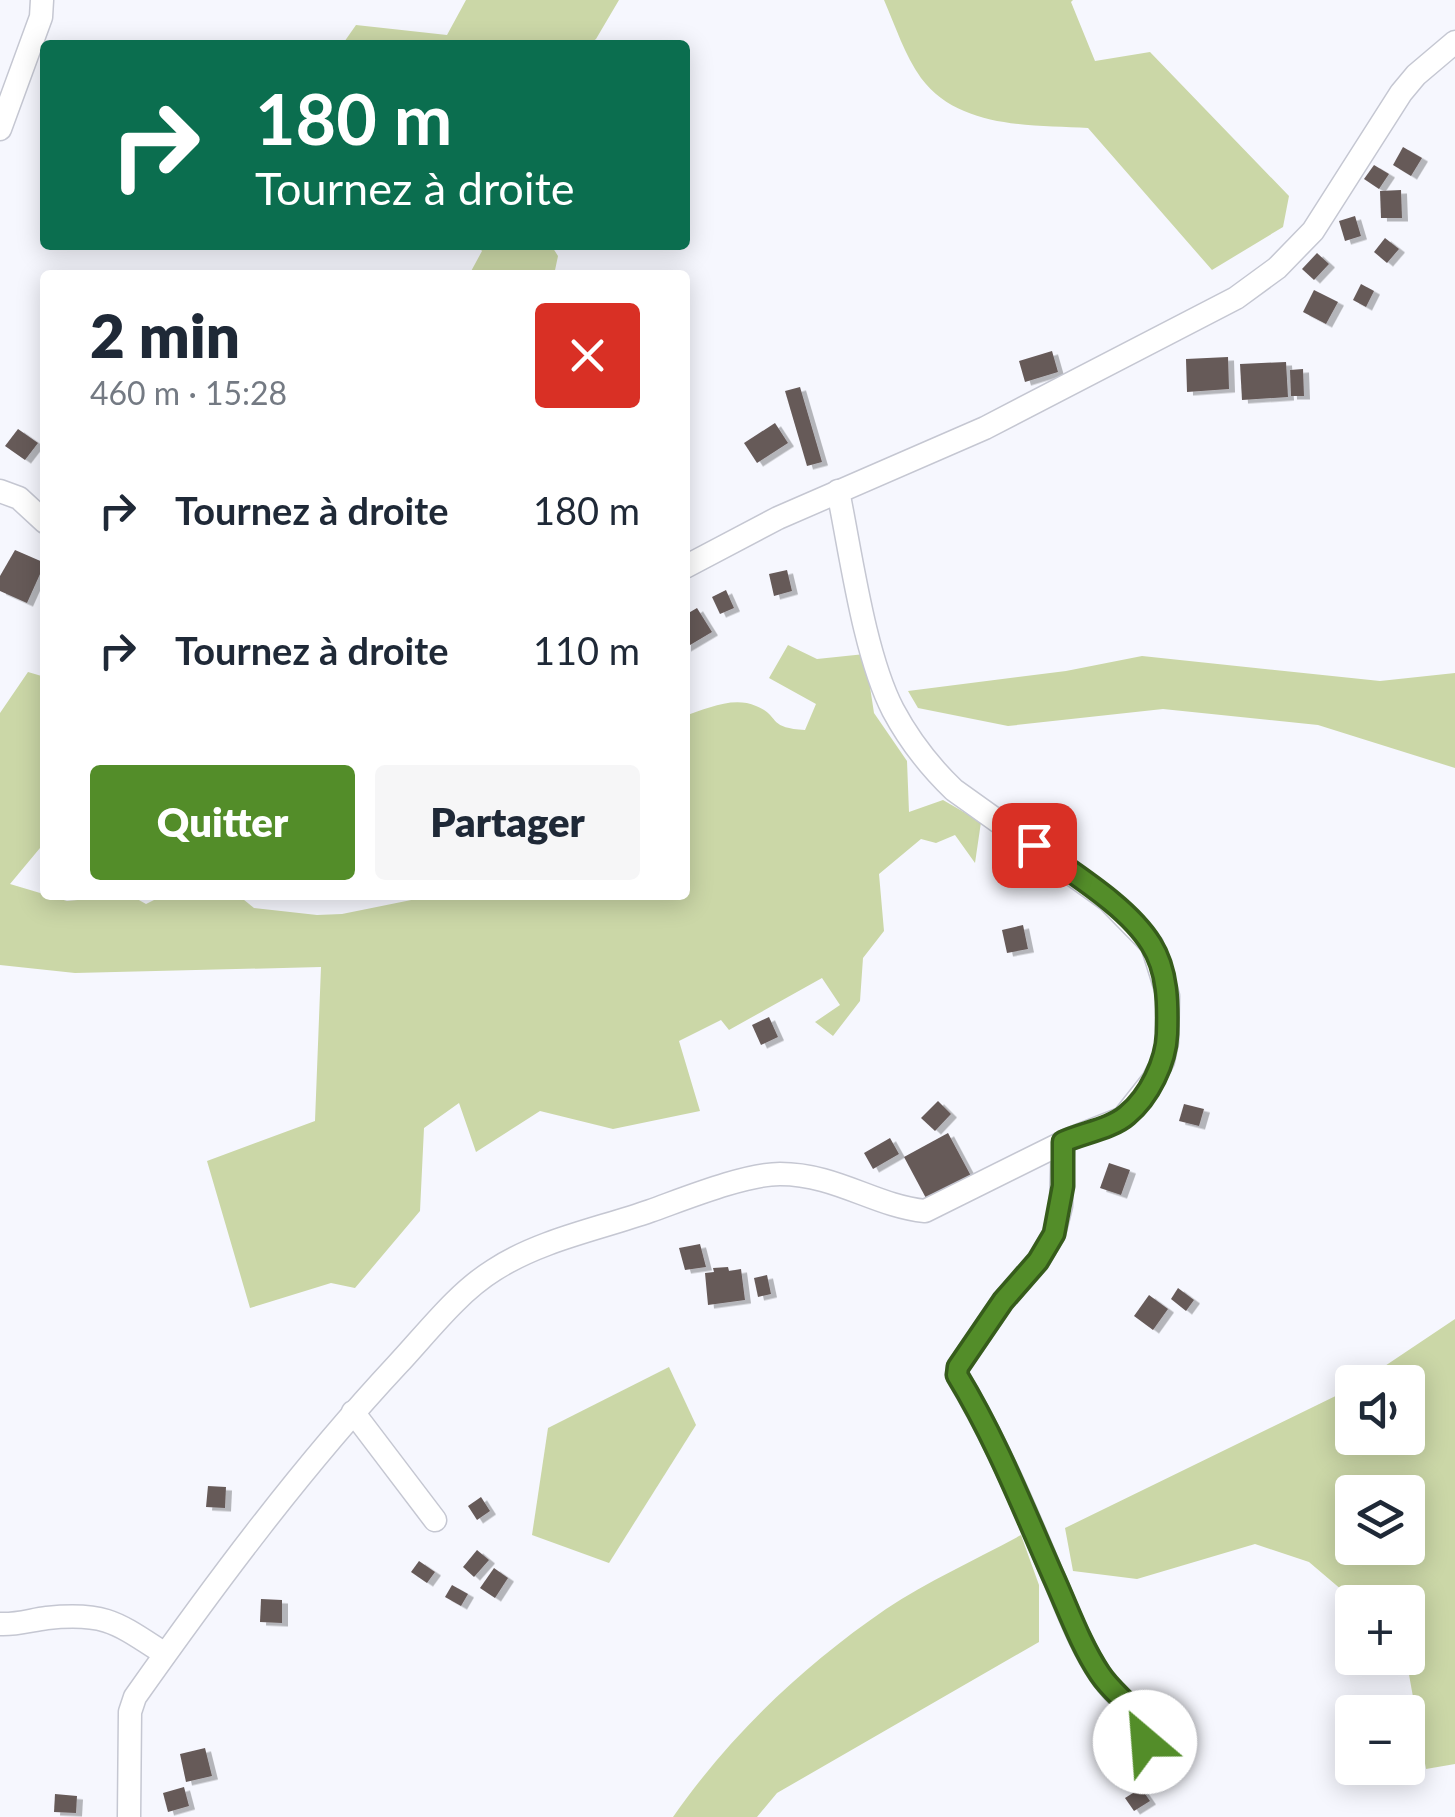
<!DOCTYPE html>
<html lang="fr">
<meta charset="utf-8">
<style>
body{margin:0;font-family:Lato,sans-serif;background:#f6f6f7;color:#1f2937;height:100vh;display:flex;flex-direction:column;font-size:38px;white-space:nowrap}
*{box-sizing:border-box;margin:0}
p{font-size:32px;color:#747a83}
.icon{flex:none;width:55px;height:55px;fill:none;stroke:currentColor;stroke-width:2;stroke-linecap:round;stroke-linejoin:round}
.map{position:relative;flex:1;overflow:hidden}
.panel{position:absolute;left:40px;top:270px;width:650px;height:630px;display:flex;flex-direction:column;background:#fff;border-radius:10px;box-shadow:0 5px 25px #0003}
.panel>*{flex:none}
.top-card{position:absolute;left:40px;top:40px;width:650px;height:210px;border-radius:10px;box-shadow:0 5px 25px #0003;background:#0b6e4f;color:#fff;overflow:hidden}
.tools{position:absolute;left:1335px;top:1365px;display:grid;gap:20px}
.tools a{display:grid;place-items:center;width:90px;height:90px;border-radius:10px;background:#fff;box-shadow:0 5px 25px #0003;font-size:50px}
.pin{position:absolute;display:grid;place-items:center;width:85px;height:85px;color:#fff;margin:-42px;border-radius:20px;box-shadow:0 5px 15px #0006}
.me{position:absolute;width:110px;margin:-55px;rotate:333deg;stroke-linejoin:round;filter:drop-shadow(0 0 8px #0008)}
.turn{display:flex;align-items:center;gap:35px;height:210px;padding:0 50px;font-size:45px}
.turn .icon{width:130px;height:130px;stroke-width:2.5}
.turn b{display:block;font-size:70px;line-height:85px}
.round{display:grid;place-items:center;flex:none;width:105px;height:105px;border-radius:10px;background:#f6f6f7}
.head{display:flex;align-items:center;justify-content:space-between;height:170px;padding:0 50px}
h1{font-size:60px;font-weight:800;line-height:75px}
.button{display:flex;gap:20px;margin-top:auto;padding:20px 50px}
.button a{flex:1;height:115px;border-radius:10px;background:#538d29;color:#fff;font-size:40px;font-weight:800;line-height:115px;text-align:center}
.button a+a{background:#f6f6f7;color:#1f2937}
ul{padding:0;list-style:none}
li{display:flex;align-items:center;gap:30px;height:140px;padding:0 50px}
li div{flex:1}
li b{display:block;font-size:38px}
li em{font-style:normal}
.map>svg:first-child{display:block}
.green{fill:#cbd7a7;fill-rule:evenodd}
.building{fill:#665a59;filter:url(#shadow)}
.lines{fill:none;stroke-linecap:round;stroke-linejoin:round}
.minor-casing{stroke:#c5c7d2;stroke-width:25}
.minor{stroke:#fff;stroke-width:22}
.route-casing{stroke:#365c1b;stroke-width:25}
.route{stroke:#538d29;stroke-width:18}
</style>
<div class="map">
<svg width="1455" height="1817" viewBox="0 0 1455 1817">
<defs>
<filter id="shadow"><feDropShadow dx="6" dy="3.5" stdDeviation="0" flood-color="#0004"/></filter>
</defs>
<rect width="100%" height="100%" fill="#f6f7fe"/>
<!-- green -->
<g class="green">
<polygon points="466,0 619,0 596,39 588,45 342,45 356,25 447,35"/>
<path d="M 884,0 L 1073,0 L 1071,2 L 1095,61 L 1150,52 L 1289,196 L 1283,227 L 1212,270 L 1088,128 C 1032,125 959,129 921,78 C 905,56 895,25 884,0 Z"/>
<polygon points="477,245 551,245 558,256 554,275 469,275 482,251"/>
<path d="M 788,645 L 817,659 L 865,654 L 874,713 L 907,761 L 909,812 L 943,800 L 981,822 L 975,863 L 955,835 L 936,843 L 921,839 L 879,874 L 884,931 L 863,958 L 860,1001 L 833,1036 L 815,1022 L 840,1005 L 822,978 L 729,1030 L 721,1020 L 679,1041 L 700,1111 L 613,1129 L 540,1111 L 476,1152 L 459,1103 L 424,1128 L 420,1211 L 355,1288 L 331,1283 L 250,1308 L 207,1161 L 315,1121 L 321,967 L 75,973 L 0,965 L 0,713 L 28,672 L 45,677 L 45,842 L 10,884 L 67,901 L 130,895 L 146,904 L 164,895 L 238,895 L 254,908 L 317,915 L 342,914 L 436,895 L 685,895 L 685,716 C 706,709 733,696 756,706 C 781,716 766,728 805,730 L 816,704 L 769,678 Z"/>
<polygon points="1142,656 1380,681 1455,673 1455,768 1318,725 1163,709 1008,726 918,708 908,691 1066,671"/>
<path d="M 1455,1319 L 1455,1764 L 1426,1769 L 1406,1658 L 1408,1602 L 1356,1602 L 1309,1562 L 1255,1544 L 1137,1579 L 1073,1571 L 1065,1528 L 1352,1388 L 1352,1438 L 1408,1438 L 1408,1382 L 1361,1382 ZM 1408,1492 L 1408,1548 L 1352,1548 L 1352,1492 Z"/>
<polygon points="669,1367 696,1425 609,1563 532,1535 548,1428"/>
<path d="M 1021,1535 L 1039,1585 L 1039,1642 L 777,1793 L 757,1817 L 673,1817 C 731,1734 803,1666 886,1609 C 928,1581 977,1559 1021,1535 Z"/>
</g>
<!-- building -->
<g class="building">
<polygon points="1403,147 1422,158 1411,176 1393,165"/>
<polygon points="1374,165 1389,174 1379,189 1364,179"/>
<polygon points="1401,190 1402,218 1381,218 1380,191"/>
<polygon points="1355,216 1361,236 1345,241 1339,221"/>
<polygon points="1385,238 1399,249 1387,263 1374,252"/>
<polygon points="1317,253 1329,264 1314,280 1302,269"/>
<polygon points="1361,284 1374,291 1366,307 1353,300"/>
<polygon points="1314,290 1338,302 1326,324 1303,312"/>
<polygon points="1052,351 1058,372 1025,382 1019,361"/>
<polygon points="1228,357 1229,389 1187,392 1186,359"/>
<polygon points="1286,362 1288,397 1242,400 1240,364"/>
<polygon points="1303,369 1304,396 1291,396 1290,370"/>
<polygon points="800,387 822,462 807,466 785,391"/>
<polygon points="775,423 788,443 757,463 744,443"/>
<polygon points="18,429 38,443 25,460 5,446"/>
<polygon points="15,550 45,563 27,603 0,591 0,576"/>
<polygon points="787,570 792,591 774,596 769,574"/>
<polygon points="726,590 734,608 720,614 712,597"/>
<polygon points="697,608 712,632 685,648 685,615"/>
<polygon points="1023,925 1028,949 1007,953 1002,930"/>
<polygon points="769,1017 778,1037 761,1045 752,1025"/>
<polygon points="938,1101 951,1114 935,1131 921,1118"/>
<polygon points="1184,1104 1204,1109 1199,1126 1179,1121"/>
<polygon points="948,1133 971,1176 927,1200 904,1157"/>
<polygon points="890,1138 899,1154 873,1169 864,1153"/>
<polygon points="1109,1163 1130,1170 1121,1195 1100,1188"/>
<polygon points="700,1244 706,1267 685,1270 679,1248"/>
<polygon points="728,1267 729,1271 741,1269 745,1300 708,1305 705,1273 714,1272 713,1268"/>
<polygon points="767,1275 771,1294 758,1297 754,1278"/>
<polygon points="1178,1288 1194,1300 1186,1311 1171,1299"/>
<polygon points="1149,1295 1168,1309 1153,1330 1134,1316"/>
<polygon points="208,1486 226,1487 225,1508 206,1507"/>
<polygon points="481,1497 490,1511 477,1520 468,1506"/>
<polygon points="477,1550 489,1560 474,1577 463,1567"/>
<polygon points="419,1561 435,1572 427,1583 411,1572"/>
<polygon points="494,1568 508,1578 495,1598 480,1588"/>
<polygon points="452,1585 468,1594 461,1606 445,1597"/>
<polygon points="261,1599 282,1600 282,1623 260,1622"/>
<polygon points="205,1748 212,1776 186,1782 180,1754"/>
<polygon points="184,1787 189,1806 168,1812 163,1793"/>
<polygon points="1141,1788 1150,1801 1134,1811 1125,1798"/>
<polygon points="55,1794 77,1796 76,1813 54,1812"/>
</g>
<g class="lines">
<!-- minor casing -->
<g class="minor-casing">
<g id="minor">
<polyline points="0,129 41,17 42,0"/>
<polyline points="0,491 19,498 45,522"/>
<polyline points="685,567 778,518 985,428 1236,298 1277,268 1313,231 1401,93 1416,75 1455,42"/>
<path d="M 1063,1142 L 1061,1206 L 1054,1234 L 1038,1261 L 1003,1301 L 958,1367 L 957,1375 C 994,1437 1022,1502 1050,1569 C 1065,1603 1078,1641 1099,1673 C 1127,1715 1147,1704 1144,1764"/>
<polyline points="353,1412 435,1520"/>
<path d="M 0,1624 C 16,1625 31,1620 47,1618 C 106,1612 117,1623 165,1654"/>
<path d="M 129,1817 L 130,1712 L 135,1697 C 217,1581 301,1468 397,1365 C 427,1333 457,1293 494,1270 C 540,1240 599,1229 650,1211 C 684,1199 745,1174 780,1174 C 836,1174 875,1206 925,1211 L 1070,1139 L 1123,1118 L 1153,1080 L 1163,1061 L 1167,1042 L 1168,996 L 1152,945 L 1108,900 L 954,790 C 930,767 909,740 893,710 C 864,654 851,554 838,491"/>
</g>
</g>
<!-- minor -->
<use href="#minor" class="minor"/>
</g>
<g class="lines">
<!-- route casing -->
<g class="route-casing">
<path id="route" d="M 1034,845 C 1070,872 1127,905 1151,944 C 1168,971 1168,1004 1167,1034 C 1166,1062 1149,1097 1127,1115 C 1111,1129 1082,1133 1063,1142 L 1063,1186 L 1054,1234 L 1038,1261 L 1003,1301 L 958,1367 L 957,1375 C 996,1439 1023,1508 1053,1576 C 1068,1609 1080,1644 1100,1674 C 1118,1701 1141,1706 1145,1742"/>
</g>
<!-- route -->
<use href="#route" class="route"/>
</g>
</svg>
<div class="tools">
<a><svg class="icon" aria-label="sound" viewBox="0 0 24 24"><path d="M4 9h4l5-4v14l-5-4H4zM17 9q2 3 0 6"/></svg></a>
<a><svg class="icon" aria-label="layers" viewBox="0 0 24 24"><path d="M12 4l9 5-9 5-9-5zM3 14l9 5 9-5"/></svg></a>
<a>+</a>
<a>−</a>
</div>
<div class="pin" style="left:1034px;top:845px;background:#d93025"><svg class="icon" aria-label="arrive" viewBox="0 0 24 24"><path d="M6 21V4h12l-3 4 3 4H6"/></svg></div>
<svg class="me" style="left:1145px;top:1742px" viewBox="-20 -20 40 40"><circle r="19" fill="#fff"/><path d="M0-13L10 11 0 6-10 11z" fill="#538d29"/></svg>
<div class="top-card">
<div class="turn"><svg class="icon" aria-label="right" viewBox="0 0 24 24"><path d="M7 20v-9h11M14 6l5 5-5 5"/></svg><div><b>180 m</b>Tournez à droite</div></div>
</div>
<section class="panel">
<div class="head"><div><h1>2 min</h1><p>460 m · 15:28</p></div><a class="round" style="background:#d93025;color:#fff"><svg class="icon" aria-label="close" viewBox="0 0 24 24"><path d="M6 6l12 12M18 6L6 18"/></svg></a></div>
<ul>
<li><svg class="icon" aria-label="right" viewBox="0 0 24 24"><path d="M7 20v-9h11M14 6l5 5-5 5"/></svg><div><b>Tournez à droite</b></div><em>180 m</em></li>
<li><svg class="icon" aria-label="right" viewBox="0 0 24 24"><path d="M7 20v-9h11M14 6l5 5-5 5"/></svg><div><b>Tournez à droite</b></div><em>110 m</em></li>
</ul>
<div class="button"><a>Quitter</a><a>Partager</a></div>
</section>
</div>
